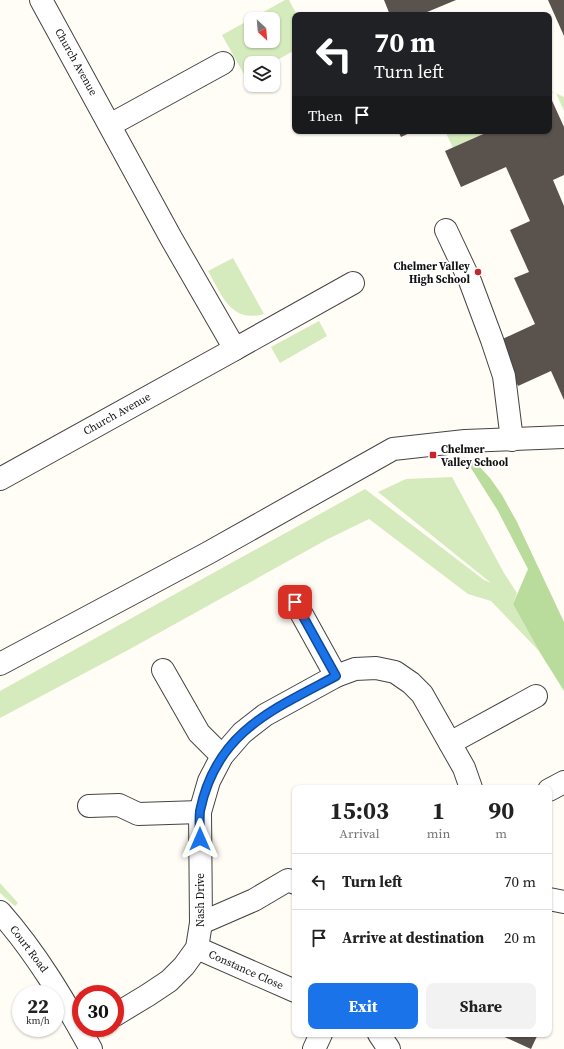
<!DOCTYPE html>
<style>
body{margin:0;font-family:"Source Serif 4",serif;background:#f2f2f2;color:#222;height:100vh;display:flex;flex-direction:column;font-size:15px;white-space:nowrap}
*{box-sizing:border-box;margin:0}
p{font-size:13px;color:#767676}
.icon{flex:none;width:22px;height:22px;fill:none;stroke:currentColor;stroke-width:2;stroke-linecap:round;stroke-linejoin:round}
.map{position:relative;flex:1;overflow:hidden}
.details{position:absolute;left:292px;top:785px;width:260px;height:252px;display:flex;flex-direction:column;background:#fff;border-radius:8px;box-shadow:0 1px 3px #0004}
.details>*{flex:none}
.guide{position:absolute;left:292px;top:12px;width:260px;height:122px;border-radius:8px;box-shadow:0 1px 3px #0004;background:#202124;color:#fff;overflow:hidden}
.needle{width:26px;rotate:154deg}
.controls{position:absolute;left:244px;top:12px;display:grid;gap:8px}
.controls a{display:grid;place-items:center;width:36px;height:36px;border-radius:8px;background:#fff;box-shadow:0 1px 3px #0004;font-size:20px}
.speed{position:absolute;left:12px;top:985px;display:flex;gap:8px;font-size:20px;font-weight:700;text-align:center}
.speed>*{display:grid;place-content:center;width:52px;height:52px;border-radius:50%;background:#fff;box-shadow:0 1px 3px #0004;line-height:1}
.speed small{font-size:10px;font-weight:400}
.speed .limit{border:6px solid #d22;background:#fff;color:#111}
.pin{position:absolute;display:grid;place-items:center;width:34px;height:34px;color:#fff;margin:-17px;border-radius:8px;box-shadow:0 2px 6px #0006}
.me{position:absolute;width:44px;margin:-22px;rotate:0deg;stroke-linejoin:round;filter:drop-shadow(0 0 3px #0008)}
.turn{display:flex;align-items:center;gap:14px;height:84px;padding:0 16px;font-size:18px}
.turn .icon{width:52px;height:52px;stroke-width:2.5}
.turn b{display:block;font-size:28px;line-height:34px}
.then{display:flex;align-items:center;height:38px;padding:0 16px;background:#0003;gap:8px;font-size:15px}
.eta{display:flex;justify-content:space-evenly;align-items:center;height:68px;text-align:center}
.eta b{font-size:24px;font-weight:700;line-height:28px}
.button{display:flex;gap:8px;margin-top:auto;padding:8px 16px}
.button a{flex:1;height:46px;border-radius:8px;background:#1a73e8;color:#fff;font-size:16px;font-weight:700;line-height:46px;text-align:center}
.button a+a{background:#f2f2f2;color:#222}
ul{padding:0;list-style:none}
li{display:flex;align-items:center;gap:12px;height:56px;padding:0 16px;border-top:1px solid #e0e0e0}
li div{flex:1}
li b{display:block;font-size:15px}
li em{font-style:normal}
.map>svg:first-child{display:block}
.green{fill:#d5ebbd}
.forest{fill:#b9dc9c}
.building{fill:#5a524d}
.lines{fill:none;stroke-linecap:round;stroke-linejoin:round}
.minor-casing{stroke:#444;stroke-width:24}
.minor{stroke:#fff;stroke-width:22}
.route-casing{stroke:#114b97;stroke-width:10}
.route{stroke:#1a73e8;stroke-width:7}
.poi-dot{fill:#c4262e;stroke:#fff;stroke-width:1.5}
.labels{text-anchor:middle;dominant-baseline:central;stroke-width:4;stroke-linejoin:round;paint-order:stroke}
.street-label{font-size:11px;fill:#111;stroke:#fff}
.poi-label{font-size:11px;font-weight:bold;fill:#111;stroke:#fff;text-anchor:end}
</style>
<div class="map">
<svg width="564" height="1049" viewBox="0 0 564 1049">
<rect width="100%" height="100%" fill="#fffdf5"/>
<!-- green -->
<g class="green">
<polygon points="285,0 289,0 297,15 295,15 295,50 272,63 251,63 251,75 246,78 222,35 251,19 251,41 273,41 273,19 251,19"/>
<polygon points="549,90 564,97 564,111 556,93 549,92"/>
<polygon points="445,131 490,131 453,148"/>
<path d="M 233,258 L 264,314 C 230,323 222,295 208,271 Z"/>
<polygon points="319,321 327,336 280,363 271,347"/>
<polygon points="452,477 504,573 517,593 513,604 539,651 491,601 468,594 369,519 326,540 130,649 0,718 0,691 365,489 484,580 491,583 378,492 406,479"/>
<polygon points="0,883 18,903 15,906 0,893"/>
</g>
<!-- forest -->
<polygon class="forest" points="464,457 478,465 490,478 502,495 517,522 564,622 564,691 539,651 513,604 528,569 498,511"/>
<!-- building -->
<g class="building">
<polygon points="384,0 456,0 420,15 390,15"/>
<polygon points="548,0 564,0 564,36"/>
<polygon points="549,94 564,127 564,175 553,180 564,206 564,400 551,371 518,386 498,341 535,324 514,278 529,272 510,230 530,221 506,167 461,187 445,151 490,131 549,131"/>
<polygon points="398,131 414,131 401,137"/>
<polygon points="498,1034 538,1034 531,1049"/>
</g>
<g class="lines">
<!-- minor casing -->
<g class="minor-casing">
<g id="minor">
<polyline points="110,125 223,63"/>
<polyline points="446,230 470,281 492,340 504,376 512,440"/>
<polyline points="235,349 353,283"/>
<polyline points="0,479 235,349 171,238 41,0"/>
<polyline points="295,602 336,676"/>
<polyline points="0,664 208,553 393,449 465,441 564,437"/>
<polyline points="163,670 199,733 222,756"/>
<polyline points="450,743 536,696"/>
<polyline points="549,790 564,782"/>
<polyline points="89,806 119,805 138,814 200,812"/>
<polyline points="549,899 564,902"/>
<path d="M 0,912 C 37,954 64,1000 91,1049"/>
<polyline points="201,923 254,900 288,880 295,883"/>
<polyline points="197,948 295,991"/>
<polyline points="115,1015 148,995 169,981 184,966 197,948 201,923 200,812 209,781 222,756 242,733 265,715 336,676 355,669 376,668 395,672 411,683 422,694 464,768 471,788"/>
<polyline points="379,1034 389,1049"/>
<polyline points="314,1049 321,1034"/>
</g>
</g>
<!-- minor -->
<use href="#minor" class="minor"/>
</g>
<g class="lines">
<!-- route casing -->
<g class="route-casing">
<path id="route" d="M 200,839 C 200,830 199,820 200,811 C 216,732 272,710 336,676 L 295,602"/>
</g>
<!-- route -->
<use href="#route" class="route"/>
</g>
<!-- markers -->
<g class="poi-dot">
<circle cx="478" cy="272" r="4"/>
<rect x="429" y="451" width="8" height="8" rx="2"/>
</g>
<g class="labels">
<!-- street labels -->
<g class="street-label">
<text transform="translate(76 62) rotate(61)">Church Avenue</text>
<text transform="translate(117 414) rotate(-29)">Church Avenue</text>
<text transform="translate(200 900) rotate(-90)">Nash Drive</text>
<text transform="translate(29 949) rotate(53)">Court Road</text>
<text transform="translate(246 970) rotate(24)">Constance Close</text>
</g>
<!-- poi labels -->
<g class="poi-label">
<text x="470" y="266">Chelmer Valley<tspan x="470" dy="13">High School</tspan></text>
<text x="441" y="449" text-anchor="start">Chelmer<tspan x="441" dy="13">Valley School</tspan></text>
</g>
</g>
</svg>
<div class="controls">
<a><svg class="needle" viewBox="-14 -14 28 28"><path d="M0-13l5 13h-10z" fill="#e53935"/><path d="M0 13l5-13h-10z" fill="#767676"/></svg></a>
<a><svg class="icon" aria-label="layers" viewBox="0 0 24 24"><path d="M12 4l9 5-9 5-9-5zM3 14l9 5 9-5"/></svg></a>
</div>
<div class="speed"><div>22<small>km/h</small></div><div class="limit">30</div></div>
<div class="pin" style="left:295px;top:602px;background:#d93025"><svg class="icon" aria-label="arrive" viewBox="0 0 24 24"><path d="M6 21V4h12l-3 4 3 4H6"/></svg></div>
<svg class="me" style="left:200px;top:839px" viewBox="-20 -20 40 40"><path d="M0-17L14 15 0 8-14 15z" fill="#1a73e8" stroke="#fff" stroke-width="4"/></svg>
<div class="guide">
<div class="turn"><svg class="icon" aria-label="left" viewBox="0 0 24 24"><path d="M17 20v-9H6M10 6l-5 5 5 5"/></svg><div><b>70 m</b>Turn left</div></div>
<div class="then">Then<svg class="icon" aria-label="arrive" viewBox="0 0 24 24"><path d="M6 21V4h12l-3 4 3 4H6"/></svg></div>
</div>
<section class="details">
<div class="eta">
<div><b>15:03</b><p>Arrival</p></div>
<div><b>1</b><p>min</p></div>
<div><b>90</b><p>m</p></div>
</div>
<ul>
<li><svg class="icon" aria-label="left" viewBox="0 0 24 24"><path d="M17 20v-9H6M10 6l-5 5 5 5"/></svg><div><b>Turn left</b></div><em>70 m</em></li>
<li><svg class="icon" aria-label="arrive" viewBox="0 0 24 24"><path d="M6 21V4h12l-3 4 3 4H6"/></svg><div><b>Arrive at destination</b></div><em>20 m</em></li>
</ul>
<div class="button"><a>Exit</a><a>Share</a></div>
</section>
</div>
